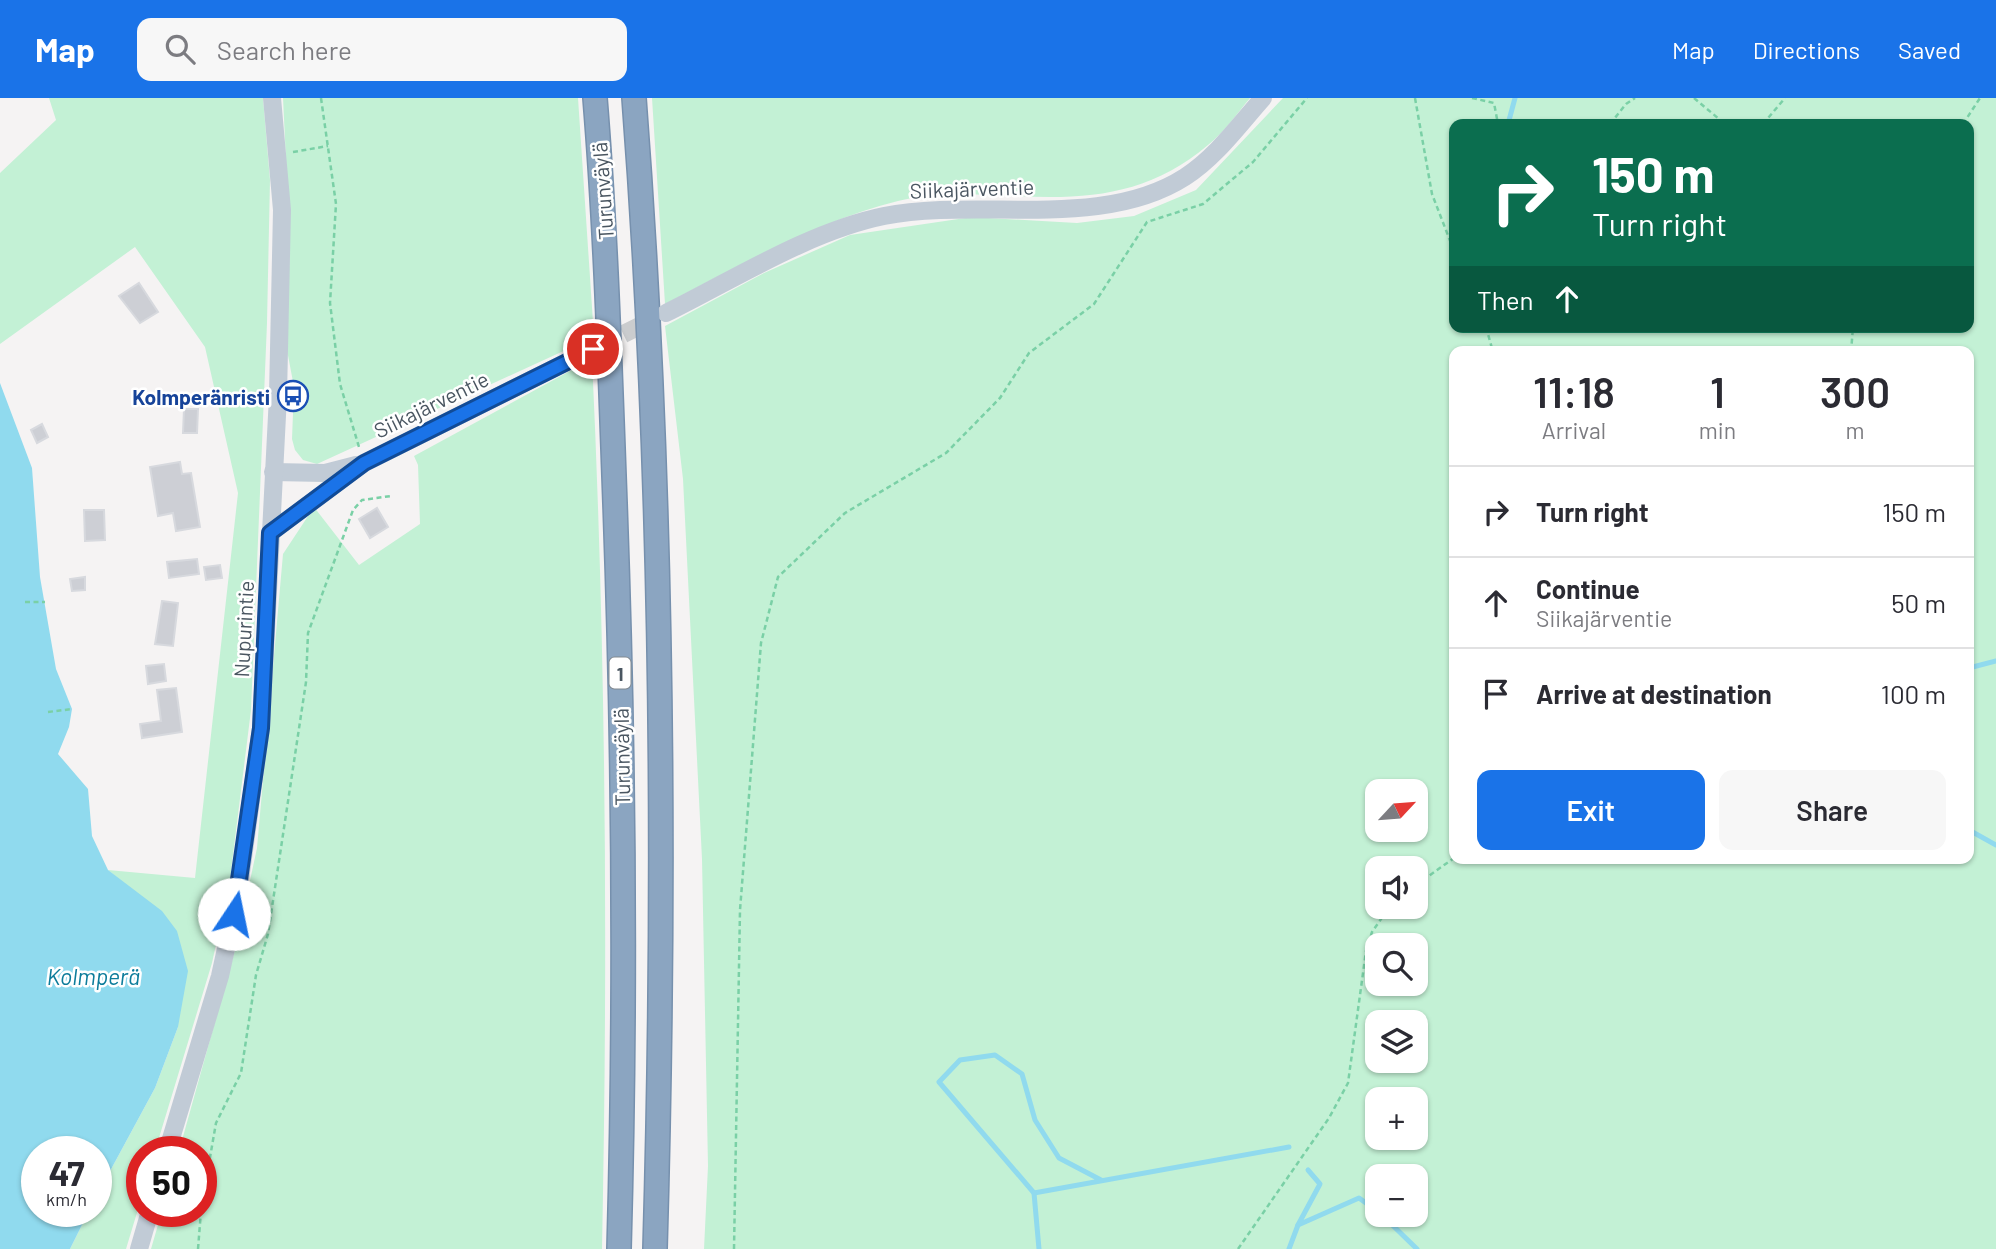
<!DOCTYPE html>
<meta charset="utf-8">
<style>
body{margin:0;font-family:Barlow,sans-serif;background:#f7f7f7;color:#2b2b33;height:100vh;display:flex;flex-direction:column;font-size:26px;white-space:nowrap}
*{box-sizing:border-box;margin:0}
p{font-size:23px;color:#7c7c81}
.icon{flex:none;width:38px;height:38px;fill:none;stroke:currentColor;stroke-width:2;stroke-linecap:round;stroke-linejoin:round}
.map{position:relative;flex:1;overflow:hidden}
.details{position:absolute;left:1449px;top:248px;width:525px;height:518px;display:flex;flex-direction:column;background:#fff;border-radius:14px;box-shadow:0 2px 5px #0004}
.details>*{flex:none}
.top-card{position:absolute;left:1449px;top:21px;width:525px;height:214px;border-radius:14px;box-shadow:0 2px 5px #0004;background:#0b6e4f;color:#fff;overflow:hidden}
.needle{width:46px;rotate:64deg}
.controls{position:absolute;left:1365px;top:681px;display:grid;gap:14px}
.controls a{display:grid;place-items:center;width:63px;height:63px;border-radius:14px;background:#fff;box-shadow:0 2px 5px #0004;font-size:35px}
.speed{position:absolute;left:21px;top:1038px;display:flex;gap:14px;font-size:35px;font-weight:700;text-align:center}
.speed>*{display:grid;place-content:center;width:91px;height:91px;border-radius:50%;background:#fff;box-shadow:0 2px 5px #0004;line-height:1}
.speed small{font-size:18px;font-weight:400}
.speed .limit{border:10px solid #d22;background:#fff;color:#111}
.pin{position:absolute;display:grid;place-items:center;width:60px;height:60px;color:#fff;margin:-30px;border:4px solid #fff;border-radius:50%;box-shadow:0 2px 7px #0007}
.me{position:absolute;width:77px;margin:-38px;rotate:11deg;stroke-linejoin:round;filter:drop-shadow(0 0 5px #0008)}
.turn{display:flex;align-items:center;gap:24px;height:147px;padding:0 28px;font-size:32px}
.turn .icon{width:91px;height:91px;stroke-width:2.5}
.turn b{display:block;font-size:49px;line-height:60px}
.then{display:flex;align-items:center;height:66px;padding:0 28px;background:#0003;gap:14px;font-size:26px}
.eta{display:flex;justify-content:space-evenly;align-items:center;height:119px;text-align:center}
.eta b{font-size:42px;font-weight:600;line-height:49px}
.action{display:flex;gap:14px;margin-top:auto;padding:14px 28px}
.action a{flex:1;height:80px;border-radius:14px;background:#1a73e8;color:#fff;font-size:28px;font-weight:600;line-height:80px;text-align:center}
.action a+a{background:#f7f7f7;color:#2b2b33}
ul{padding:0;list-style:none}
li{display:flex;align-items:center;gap:21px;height:91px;padding:0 28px;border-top:2px solid #e1e1e2}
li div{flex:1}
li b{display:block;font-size:26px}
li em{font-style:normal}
header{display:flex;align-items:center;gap:42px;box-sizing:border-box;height:98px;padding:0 35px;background:#1a73e8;color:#fff}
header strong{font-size:33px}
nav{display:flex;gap:38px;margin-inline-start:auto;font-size:24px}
.search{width:490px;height:63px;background:#f7f7f7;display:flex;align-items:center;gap:18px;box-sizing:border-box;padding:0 24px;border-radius:14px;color:#7c7c81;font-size:26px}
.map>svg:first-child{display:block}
.green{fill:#c3f1d5;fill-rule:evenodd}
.water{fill:#90daee}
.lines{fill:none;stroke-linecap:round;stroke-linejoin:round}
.stream{stroke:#90daee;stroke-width:5}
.building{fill:#cdcfd5;stroke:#d7d9de;stroke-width:2}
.secondary-tunnel{stroke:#caccce;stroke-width:18;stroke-dasharray:18 9;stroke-linecap:butt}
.highway-casing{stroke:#7690ad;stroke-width:26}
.path{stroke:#7ad0a6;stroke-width:2.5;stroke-dasharray:5 3.5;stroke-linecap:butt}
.secondary{stroke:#c1cbd6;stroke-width:18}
.highway{stroke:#8ba5c1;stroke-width:23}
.route-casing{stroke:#114b97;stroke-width:18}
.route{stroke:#1a73e8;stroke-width:12}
.labels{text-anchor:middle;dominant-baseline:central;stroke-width:5;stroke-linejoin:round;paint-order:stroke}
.shield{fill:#fff;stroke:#808990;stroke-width:2}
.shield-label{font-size:19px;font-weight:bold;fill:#4a5661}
.street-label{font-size:21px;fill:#4a5661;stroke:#fff}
.transit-label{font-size:21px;font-weight:bold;fill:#164399;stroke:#fff;text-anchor:end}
.water-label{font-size:23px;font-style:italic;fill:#0c7c9b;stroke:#fff}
</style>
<header>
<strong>Map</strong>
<div class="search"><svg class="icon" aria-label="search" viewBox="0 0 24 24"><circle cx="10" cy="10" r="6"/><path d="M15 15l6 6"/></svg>Search here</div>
<nav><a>Map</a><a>Directions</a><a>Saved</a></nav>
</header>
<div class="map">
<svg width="1996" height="1151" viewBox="0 0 1996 1151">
<rect width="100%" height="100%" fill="#f5f3f3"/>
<!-- green -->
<g class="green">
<polygon points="49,0 263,0 270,82 267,225 251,612 230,781 212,865 155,1053 142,1054 142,1098 126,1151 70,1151 89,1113 96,1113 96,1099 155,990 178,929 126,787 108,772 195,780 238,395 205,249 135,149 0,246 0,75 56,22"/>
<polygon points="283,0 578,0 594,239 317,366 303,362 295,352 292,341 294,289 286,247 290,145"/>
<path d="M 652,0 L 1250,0 C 1237,16 1224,34 1208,47 C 1149,97 1088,102 1014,98 C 975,96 935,94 898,103 C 815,124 741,167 665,206 Z"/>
<path d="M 1283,0 L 1996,0 L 1996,1151 L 704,1151 L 708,1068 L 702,761 L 683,381 L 665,228 L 764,175 L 850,137 L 972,119 L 1077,125 L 1134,118 L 1196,92 ZM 1454,26 L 1969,26 L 1969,229 L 1454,229 ZM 1454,254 L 1969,254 L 1969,761 L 1454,761 ZM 1377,693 L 1416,693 L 1416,732 L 1377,732 ZM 1377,770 L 1416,770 L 1416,808 L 1377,808 ZM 1377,847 L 1416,847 L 1416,886 L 1377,886 ZM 1377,924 L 1416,924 L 1416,962 L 1377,962 ZM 1377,1001 L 1416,1001 L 1416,1040 L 1377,1040 ZM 1377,1078 L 1416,1078 L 1416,1116 L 1377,1116 Z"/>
<path d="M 592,261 C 606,558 608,854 602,1151 L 151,1151 L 162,1113 L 201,1113 L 201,1054 L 179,1053 L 235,852 L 257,750 L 283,456 L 314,409 L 359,467 L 420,426 L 418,367 L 414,358 Z"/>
</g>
<!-- water -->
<polygon class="water" points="0,285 32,370 40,479 56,571 72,611 69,629 58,656 88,691 92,738 108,772 162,813 177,833 188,873 178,929 155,990 96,1099 96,1054 37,1054 37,1113 89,1113 70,1151 0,1151"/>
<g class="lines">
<!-- stream -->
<g class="stream">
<polyline points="1508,26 1515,0"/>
<polyline points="1969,570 1996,563"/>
<polyline points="1969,732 1996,747"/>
<polyline points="1101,1082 1059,1060 1035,1022 1022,976 995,957 960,962 939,984 1034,1095 1289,1049"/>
<polyline points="1034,1095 1039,1151"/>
<polyline points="1381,1116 1417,1151"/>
<polyline points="1298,1127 1320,1086 1308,1072"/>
<polyline points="1289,1151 1298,1127 1359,1100 1377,1113"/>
</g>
</g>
<!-- building -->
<g class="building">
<polygon points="139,185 158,214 140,225 119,198"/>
<polygon points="184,311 198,311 197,335 183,335"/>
<polygon points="42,326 48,339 37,345 31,332"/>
<polygon points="180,364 182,376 191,375 200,429 176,433 173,415 158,418 150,369"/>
<polygon points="377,410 388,429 370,440 359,421"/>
<polygon points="84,412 104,412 105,442 85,443"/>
<polygon points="197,461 199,476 169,480 167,464"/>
<polygon points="220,467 222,480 206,482 204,469"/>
<polygon points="85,479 85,492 72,493 70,481"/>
<polygon points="162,503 178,505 173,548 155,546"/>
<polygon points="164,566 166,583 148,586 146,568"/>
<polygon points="176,590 182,634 142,640 140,626 161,623 157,592"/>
</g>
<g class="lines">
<!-- secondary-tunnel -->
<polyline class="secondary-tunnel" points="599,248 656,220"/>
<!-- highway casing -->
<g class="highway-casing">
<g id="highway">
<path d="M 595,0 C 606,135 610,269 615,405 C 624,653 626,902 619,1151"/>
<path d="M 634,0 C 663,380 666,770 655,1151"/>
</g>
</g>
<!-- path -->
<g class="path">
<polyline points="321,0 336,106 330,205 340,286 359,349"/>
<polyline points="1415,0 1432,96 1454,153"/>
<polyline points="1472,0 1494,5 1498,26"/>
<polyline points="1694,0 1725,26"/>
<polyline points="1610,26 1626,6 1635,0"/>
<polyline points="1763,26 1785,0"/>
<polyline points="1963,26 1980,0"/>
<polyline points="293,54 328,48"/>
<polyline points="1486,229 1493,254"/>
<polyline points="1851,254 1853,229"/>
<polyline points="25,504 45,504"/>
<polyline points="48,614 72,611"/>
<polyline points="1416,787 1454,760"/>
<polyline points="201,1111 216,1025 241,975 256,877 268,836 306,584 308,535 353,412 362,402 391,398"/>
<polyline points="198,1151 201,1113"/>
<polyline points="734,1151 740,812 761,545 778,479 845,415 946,355 1000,300 1029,255 1094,206 1147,124 1203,106 1253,64 1307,0"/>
<polyline points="1238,1151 1329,1020 1348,985 1366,853 1372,834 1390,808"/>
</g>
<!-- secondary -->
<g class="secondary">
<path d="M 666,215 C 733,182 810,133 884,118 C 979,99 1101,133 1185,79 C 1216,59 1239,27 1263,0"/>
<polyline points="273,374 325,375 356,367"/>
<polyline points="270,435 364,365 593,251"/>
<polyline points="167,1054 220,878 238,796 261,630 278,298 282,112 272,0"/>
<polyline points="139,1151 150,1113"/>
</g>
<!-- highway -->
<use href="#highway" class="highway"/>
</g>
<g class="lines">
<!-- route casing -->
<g class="route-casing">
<polyline id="route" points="234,816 261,630 270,435 364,365 593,251"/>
</g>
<!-- route -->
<use href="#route" class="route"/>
</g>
<!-- icons -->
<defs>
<g id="bus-ring" transform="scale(1.575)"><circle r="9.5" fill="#fff" stroke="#1a4fb4" stroke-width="1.5"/><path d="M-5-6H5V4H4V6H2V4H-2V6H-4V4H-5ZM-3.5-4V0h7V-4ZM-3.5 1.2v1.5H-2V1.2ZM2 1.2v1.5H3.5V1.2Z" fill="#1a4fb4"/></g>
</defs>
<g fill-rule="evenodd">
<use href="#bus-ring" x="293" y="298"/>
</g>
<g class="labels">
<!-- shield labels -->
<rect class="shield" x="609.5" y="559.5" width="21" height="31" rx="5"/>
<g class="shield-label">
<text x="620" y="575">1</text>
</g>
<!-- street labels -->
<g class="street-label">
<text transform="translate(972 90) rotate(-2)">Siikajärventie</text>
<text transform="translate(602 93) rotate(-94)">Turunväylä</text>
<text transform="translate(431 306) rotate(-26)">Siikajärventie</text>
<text transform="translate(243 531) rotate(-87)">Nupurintie</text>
<text transform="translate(621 659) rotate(-91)">Turunväylä</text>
</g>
<!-- transit labels -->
<g class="transit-label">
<text x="270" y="298">Kolmperänristi</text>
</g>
<!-- water labels -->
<g class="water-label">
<text x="93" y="878">Kolmperä</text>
</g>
</g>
</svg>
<div class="controls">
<a><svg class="needle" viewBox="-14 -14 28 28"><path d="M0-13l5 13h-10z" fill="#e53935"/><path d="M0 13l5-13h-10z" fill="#7c7c81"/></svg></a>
<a><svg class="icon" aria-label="sound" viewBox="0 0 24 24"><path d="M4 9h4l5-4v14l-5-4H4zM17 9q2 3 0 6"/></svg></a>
<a><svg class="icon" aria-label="search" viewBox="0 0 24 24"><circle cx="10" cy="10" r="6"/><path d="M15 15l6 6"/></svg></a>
<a><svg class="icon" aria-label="layers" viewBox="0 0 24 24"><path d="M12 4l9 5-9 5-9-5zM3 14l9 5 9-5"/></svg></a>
<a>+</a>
<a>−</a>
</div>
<div class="speed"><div>47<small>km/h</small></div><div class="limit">50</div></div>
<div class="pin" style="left:593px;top:251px;background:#d93025"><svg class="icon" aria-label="arrive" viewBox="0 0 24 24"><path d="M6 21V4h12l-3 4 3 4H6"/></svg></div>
<svg class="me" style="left:234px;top:816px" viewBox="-20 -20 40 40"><circle r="19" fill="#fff"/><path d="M0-13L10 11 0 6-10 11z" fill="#1a73e8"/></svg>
<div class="top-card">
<div class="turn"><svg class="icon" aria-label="right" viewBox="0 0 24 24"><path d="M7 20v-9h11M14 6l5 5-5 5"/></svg><div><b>150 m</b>Turn right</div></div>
<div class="then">Then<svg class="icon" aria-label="ahead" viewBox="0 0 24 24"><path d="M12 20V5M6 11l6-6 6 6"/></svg></div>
</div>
<section class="details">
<div class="eta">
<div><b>11:18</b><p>Arrival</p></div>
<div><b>1</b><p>min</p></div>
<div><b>300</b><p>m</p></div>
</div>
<ul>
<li><svg class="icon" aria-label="right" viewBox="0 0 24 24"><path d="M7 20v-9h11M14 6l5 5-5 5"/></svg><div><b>Turn right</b></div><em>150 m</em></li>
<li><svg class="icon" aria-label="ahead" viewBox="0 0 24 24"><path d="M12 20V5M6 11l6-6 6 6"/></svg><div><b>Continue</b><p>Siikajärventie</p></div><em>50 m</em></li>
<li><svg class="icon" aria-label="arrive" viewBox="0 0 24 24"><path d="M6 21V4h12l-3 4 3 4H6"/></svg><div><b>Arrive at destination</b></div><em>100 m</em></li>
</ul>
<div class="action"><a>Exit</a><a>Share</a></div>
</section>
</div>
